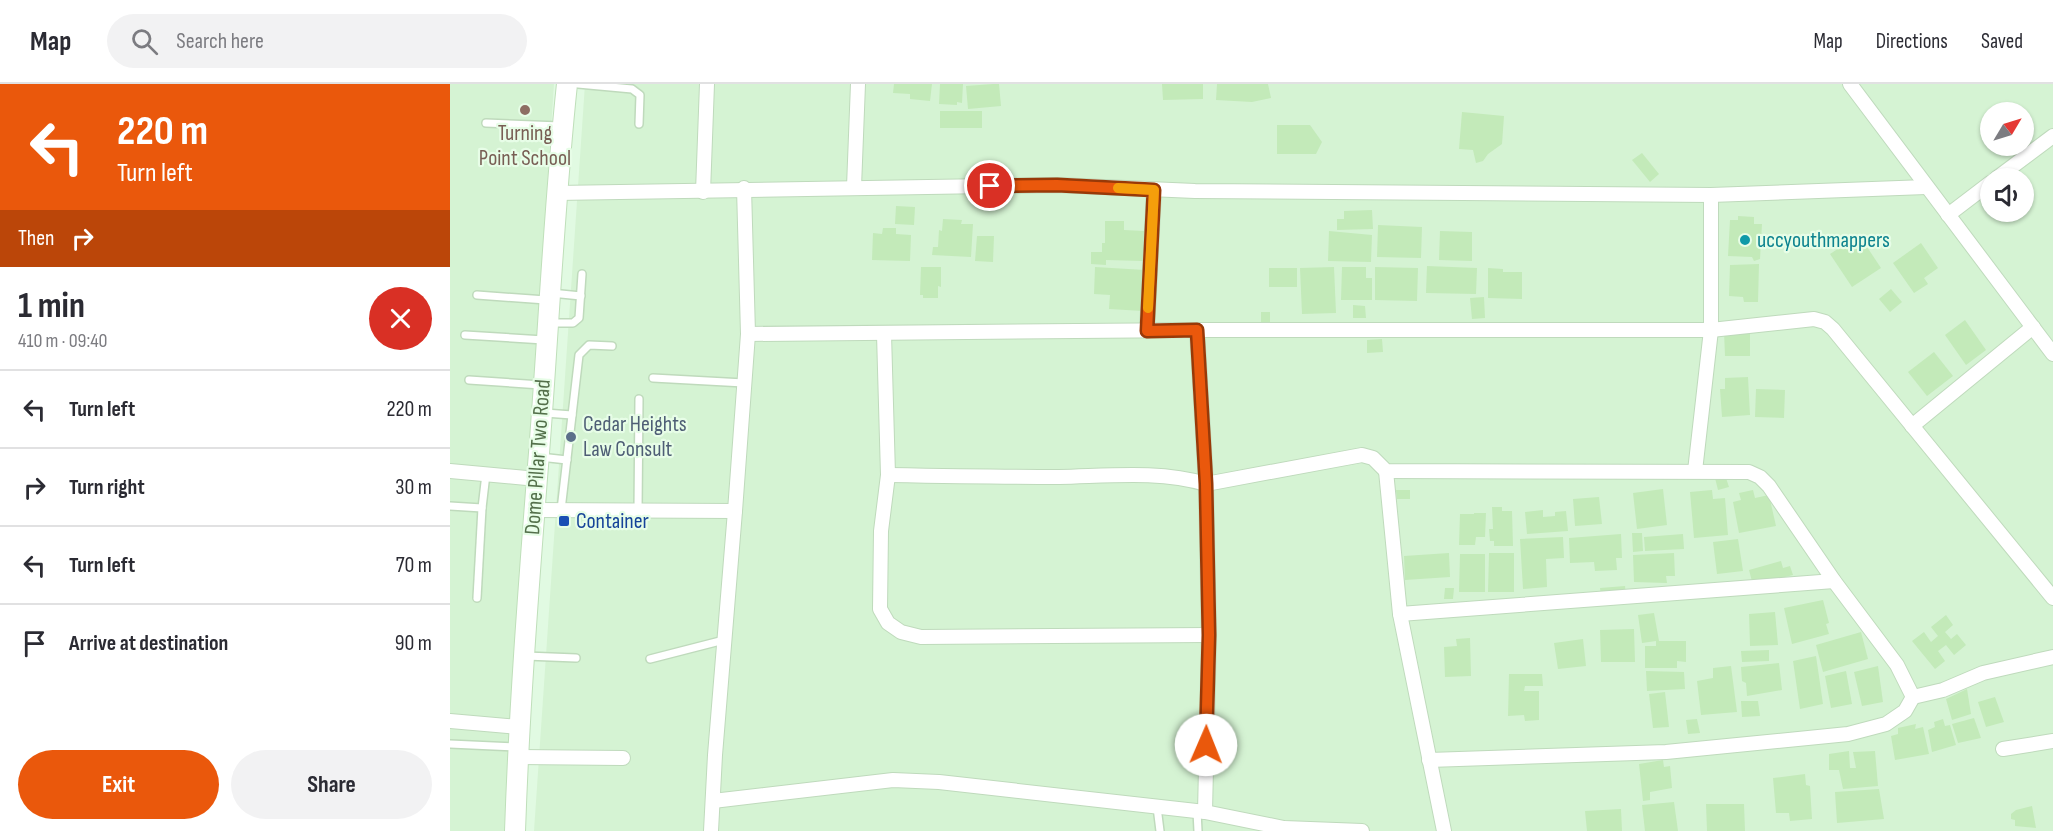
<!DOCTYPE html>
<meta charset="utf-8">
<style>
body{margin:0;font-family:"Sofia Sans Condensed",sans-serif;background:#f2f2f3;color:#2b2b33;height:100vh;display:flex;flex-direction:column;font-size:22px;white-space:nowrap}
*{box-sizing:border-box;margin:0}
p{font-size:20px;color:#7c7c81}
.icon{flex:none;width:33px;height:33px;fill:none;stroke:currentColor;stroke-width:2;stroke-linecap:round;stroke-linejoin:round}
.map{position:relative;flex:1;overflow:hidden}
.details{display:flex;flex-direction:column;background:#fff;width:450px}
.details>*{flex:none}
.guide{background:#ea580c;color:#fff;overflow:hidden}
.needle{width:39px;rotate:52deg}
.fabs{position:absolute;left:1530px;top:18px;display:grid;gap:12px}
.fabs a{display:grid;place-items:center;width:54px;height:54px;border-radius:50%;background:#fff;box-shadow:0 2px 4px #0004;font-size:30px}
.pin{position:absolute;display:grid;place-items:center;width:51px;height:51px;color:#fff;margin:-26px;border:3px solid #fff;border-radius:50%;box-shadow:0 2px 6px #0007}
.me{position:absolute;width:66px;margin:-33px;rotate:1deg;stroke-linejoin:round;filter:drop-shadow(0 0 4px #0008)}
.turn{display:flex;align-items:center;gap:21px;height:126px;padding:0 18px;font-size:27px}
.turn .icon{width:78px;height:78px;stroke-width:2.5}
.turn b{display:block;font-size:42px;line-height:51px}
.then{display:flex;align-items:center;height:57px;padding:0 18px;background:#0003;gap:12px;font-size:22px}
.round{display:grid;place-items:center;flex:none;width:63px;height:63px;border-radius:32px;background:#f2f2f3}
.headline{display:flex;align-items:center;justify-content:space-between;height:102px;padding:0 18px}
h1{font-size:36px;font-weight:700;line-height:45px}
.action{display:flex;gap:12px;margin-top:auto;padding:12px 18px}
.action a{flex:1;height:69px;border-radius:36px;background:#ea580c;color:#fff;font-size:24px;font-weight:700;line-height:69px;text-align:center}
.action a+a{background:#f2f2f3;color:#2b2b33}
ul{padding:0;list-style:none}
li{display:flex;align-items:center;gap:18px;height:78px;padding:0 18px;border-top:2px solid #e1e1e2}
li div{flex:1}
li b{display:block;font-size:22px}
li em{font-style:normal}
header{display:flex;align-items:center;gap:36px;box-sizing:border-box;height:84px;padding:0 30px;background:#fff;border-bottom:2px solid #e1e1e2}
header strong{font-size:28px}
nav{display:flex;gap:33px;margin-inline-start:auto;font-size:21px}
.search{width:420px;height:54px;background:#f2f2f3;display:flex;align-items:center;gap:15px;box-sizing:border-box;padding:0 21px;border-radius:33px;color:#7c7c81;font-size:22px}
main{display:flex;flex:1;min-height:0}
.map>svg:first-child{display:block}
.residential{fill:#d5f3d3;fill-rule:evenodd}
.building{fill:#c3eab9}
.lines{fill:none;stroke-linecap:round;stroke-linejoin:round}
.lane-casing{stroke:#bfdabc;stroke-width:10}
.street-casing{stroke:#bfdabc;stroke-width:16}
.secondary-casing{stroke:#bfdfba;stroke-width:22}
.lane{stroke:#fff;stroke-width:7}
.street{stroke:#fff;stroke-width:14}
.secondary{stroke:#fff;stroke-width:20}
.route-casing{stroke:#983908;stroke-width:15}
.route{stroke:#ea580c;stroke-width:10}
.slow{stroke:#f59e0b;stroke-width:10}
.education-dot{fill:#8d6e63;stroke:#e7fde7;stroke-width:2}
.culture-dot{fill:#0f9aa8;stroke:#e7fde7;stroke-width:2}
.service-dot{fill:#5c6f8a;stroke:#e7fde7;stroke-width:2}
.transit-dot{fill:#1a4fb4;stroke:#e7fde7;stroke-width:2}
.labels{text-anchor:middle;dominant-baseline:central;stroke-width:4.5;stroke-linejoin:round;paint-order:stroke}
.education-label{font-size:22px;fill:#785e54;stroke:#e7fde7}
.culture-label{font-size:22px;fill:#0d838f;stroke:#e7fde7;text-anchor:start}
.service-label{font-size:22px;fill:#4e5e75;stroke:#e7fde7;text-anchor:start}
.street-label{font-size:22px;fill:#536f4a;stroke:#e7fde7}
.transit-label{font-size:22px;fill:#164399;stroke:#e7fde7;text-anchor:start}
</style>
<header>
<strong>Map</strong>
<div class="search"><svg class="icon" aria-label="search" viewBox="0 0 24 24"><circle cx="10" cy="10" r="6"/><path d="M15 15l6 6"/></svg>Search here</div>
<nav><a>Map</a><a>Directions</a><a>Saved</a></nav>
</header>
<main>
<section class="details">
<div class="guide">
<div class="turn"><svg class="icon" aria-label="left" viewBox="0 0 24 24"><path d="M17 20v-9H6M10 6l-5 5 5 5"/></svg><div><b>220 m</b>Turn left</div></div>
<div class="then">Then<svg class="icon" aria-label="right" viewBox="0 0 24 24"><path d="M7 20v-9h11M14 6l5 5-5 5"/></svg></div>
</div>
<div class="headline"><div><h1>1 min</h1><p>410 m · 09:40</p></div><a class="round" style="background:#d93025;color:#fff"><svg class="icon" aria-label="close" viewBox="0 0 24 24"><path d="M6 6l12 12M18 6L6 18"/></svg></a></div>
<ul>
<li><svg class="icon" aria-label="left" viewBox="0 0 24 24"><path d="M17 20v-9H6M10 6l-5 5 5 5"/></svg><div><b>Turn left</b></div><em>220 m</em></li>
<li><svg class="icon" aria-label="right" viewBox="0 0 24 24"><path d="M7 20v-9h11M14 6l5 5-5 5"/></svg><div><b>Turn right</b></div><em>30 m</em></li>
<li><svg class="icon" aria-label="left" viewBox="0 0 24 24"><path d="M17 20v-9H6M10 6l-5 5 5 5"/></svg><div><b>Turn left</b></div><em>70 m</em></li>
<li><svg class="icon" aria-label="arrive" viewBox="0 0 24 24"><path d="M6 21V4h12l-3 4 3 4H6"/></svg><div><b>Arrive at destination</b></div><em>90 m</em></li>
</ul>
<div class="action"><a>Exit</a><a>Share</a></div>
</section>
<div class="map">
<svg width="1603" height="747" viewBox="0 0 1603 747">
<rect width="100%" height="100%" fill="#e1fae2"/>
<!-- residential -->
<g class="residential">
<polygon points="0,0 104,0 54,747 0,747"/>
<path d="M 135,0 L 1603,0 L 1603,747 L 84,747 ZM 1540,28 L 1574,28 L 1574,62 L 1540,62 ZM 1540,94 L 1574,94 L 1574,128 L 1540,128 Z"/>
</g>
<!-- building -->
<g class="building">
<polygon points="444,0 482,0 480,17 460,15 460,10 443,9"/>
<polygon points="490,0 513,0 512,19 507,18 507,21 489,20"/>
<polygon points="543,0 549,0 551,22 518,25 516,2"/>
<polygon points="712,0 753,0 753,15 713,16"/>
<polygon points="767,0 818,0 821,14 802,18 766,16"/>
<rect x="490" y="27" width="42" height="17"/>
<polygon points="1012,28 1054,32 1052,60 1038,70 1033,77 1026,79 1023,66 1009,65"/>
<polygon points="827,41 860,41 872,58 866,70 827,70"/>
<polygon points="1192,69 1209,90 1200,98 1182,76"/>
<polygon points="446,122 465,123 464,141 445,140"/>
<polygon points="922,126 923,145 887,146 887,135 894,135 894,127"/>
<polygon points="1288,132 1304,133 1304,140 1312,140 1310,175 1304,177 1302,173 1278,172 1280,136 1288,136"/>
<polygon points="493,135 512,136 511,140 523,140 521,173 482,171 483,163 488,163 489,146 492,147"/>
<polygon points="655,137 674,137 674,146 694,147 693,177 656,176 656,181 641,180 641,168 652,168 652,159 655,159"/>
<polygon points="928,141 972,143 971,174 927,173"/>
<polygon points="433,144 446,144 446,150 461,151 460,177 422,176 423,149 432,150"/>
<polygon points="879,147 922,151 921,178 878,177"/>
<polygon points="990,147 1022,148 1022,177 989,176"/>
<polygon points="1409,151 1431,184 1402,203 1380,170"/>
<polygon points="527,152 544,152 543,178 525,177"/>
<polygon points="1471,159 1488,184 1474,194 1478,200 1464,209 1443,179"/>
<polygon points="1309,180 1308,218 1294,218 1293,213 1279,212 1280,181"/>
<polygon points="977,182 1027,184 1026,210 976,209"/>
<polygon points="471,183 491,183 491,203 488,202 488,214 473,214 473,211 470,211"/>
<polygon points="645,183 695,186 693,227 659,225 660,211 644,210"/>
<polygon points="884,183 886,229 852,230 850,184"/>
<polygon points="892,183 916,183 916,194 922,194 922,216 891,216"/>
<polygon points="925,183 968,184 967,217 925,216"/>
<rect x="819" y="184" width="28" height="19"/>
<polygon points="1038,184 1053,185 1053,188 1072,188 1072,215 1038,214"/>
<polygon points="1441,205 1452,218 1440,228 1429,215"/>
<polygon points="1034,213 1035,234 1022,235 1020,214"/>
<polygon points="903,221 915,222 916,234 903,234"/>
<rect x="811" y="228" width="9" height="11"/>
<polygon points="1515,236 1536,266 1516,281 1495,251"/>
<polygon points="1274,247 1300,247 1300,272 1275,272"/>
<polygon points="932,255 933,268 917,269 917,256"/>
<polygon points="1484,268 1503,292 1477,312 1458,288"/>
<polygon points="1298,293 1300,331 1272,333 1270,305 1275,305 1275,294"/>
<polygon points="1306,305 1335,306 1334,334 1305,333"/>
<polygon points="1275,391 1279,403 1268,406 1265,394"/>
<polygon points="1213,405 1217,441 1187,445 1183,409"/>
<polygon points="946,406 960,406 960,415 947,415"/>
<polygon points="1262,406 1263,415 1275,414 1278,451 1244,454 1240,408"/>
<polygon points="1303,406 1305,414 1319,411 1326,442 1289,449 1283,418 1291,416 1289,409"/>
<polygon points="1149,413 1152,440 1125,442 1123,415"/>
<polygon points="1042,423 1052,423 1052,427 1062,427 1063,462 1044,462 1044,457 1040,457 1039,445 1043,445"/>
<polygon points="1093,426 1093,433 1105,432 1105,428 1116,427 1118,447 1077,450 1075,428"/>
<polygon points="1024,429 1036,429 1035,453 1026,453 1025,461 1009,461 1010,430 1024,430"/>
<polygon points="1182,449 1192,449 1193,467 1183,468"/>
<polygon points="1171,450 1172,474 1166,474 1167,486 1145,487 1144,478 1120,479 1119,454"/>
<polygon points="1233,450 1234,465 1195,467 1194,453"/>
<polygon points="1113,453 1114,474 1096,475 1097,503 1073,505 1070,455"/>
<polygon points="1288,455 1293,487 1267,490 1263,458"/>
<polygon points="999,469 1000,493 955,496 954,472"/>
<polygon points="1039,469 1064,469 1064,508 1038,508"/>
<polygon points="1224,469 1225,492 1216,492 1217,499 1184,498 1183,471"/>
<polygon points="1010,470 1035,470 1035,508 1009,508"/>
<polygon points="1331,477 1333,484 1340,482 1343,491 1303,501 1299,486"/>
<polygon points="1175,502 1176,512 1151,513 1150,504"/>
<polygon points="995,504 1004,504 1003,515 994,515"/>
<polygon points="1373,516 1379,539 1376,540 1379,550 1342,560 1334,524"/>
<polygon points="1325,528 1328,561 1300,562 1299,530"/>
<polygon points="1204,529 1209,557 1236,557 1236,578 1227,577 1227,584 1195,584 1195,562 1206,562 1206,557 1192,559 1188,531"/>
<polygon points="1496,531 1503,541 1495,548 1501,555 1507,550 1516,561 1504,571 1496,561 1488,567 1495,577 1485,585 1462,557 1474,548 1481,558 1488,552 1481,543"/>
<polygon points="1184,545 1185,578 1151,578 1150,546"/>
<polygon points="1411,548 1418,575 1373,588 1366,561"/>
<polygon points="1020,554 1021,592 995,593 994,563 1007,562 1006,555"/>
<polygon points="1133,555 1136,582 1108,585 1104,559"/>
<polygon points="1319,566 1319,577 1292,578 1291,567"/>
<polygon points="1366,572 1373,620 1350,625 1343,577"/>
<polygon points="1329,579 1332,606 1297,612 1296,599 1292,597 1291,583"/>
<polygon points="1281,582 1287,628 1251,631 1247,597 1263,594 1263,584"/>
<polygon points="1428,582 1433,618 1412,622 1404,588"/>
<polygon points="1196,587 1234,588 1235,605 1197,607"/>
<polygon points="1396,587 1402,620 1381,624 1375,592"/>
<polygon points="1059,590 1092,590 1093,602 1075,602 1074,607 1089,607 1089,636 1075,637 1074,631 1058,632"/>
<polygon points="1517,605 1521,630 1502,636 1496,615"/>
<polygon points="1215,608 1219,643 1203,644 1199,610"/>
<polygon points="1545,613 1554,638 1536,643 1528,618"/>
<polygon points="1291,617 1308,617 1310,632 1292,633"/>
<polygon points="1524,634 1531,654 1508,659 1502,640"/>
<polygon points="1247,635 1250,649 1238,650 1236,636"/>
<polygon points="1493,635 1495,642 1500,641 1506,661 1482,668 1478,646 1485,643 1484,638"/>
<polygon points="1466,640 1465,645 1473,643 1479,670 1445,676 1441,652 1448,650 1448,644"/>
<polygon points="1399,667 1400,684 1406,684 1403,668 1425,667 1428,702 1393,705 1389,686 1379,686 1379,670"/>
<polygon points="1213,676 1214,683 1220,682 1222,704 1200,708 1200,716 1193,717 1189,680"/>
<polygon points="1355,690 1356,701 1360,702 1362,735 1340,737 1339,729 1326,729 1323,694"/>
<polygon points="1429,705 1434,735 1387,739 1385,708"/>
<polygon points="1224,718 1228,747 1195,747 1192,721"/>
<polygon points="1256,720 1294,720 1295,747 1257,747"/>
<polygon points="1582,722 1586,744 1565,742 1565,736 1561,735 1561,730 1566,726"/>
<polygon points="1171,725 1172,747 1137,747 1135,727"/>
</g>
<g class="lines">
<!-- lane casing -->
<g class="lane-casing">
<g id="lane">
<polyline points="128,0 182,5 190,11 189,40"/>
<polyline points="36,39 110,42"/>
<polyline points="101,209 131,212"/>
<polyline points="27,211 96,216"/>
<polyline points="99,239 123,239 129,234 132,190"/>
<polyline points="15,251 94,256"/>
<polyline points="203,294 294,299"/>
<polyline points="19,296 91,301"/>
<polyline points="95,329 122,331"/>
<polyline points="90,373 117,376"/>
<polyline points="0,422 32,424 36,390"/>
<polyline points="111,426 129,271 139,261 162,262"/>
<polyline points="188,426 189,315"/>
<polyline points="27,514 32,424"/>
<polyline points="76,572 126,574"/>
<polyline points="200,575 274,556"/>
<polyline points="0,660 66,663"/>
<polyline points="707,723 710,747"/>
<polyline points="747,727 748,747"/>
</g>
</g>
<!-- street casing -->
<g class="street-casing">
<g id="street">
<polyline points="1400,0 1603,270"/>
<polyline points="1547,94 1603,52"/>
<polyline points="404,103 408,0"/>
<polyline points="253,108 257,0"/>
<polyline points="106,109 607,101 745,107 1261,111 1476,103"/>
<polyline points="1498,131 1540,99"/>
<polyline points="747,246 756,400 759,551 755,728"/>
<polyline points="697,247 704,106"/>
<polyline points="298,250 747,246 1261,246 1364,235 1375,238 1383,245 1603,514"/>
<polyline points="434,250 438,391 431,447 430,525 438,539 451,548 471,553 759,551"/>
<polyline points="1462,342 1583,243"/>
<polyline points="0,387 87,395"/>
<polyline points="936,387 950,530 994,747"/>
<polyline points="1245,387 1261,246 1261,111"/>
<path d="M 438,391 C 495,392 552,393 609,393 C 658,392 710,386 756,400 L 912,371 L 923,374 L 936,387 L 1299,388 L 1310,393 L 1319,402 L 1384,497 L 1447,581 L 1463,613 L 1455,627 L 1436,640 L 1398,650 L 1216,668 L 979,676"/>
<polyline points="84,426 285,427"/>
<polyline points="950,530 1384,497"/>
<polyline points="1463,613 1493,606 1533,589 1603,573"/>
<polyline points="0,637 69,643"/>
<polyline points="1553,665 1603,657"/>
<polyline points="69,673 173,674"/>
<polyline points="263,717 443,696 489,698 755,728 834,744 912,747"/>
<polyline points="261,747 265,671 285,427 298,250 294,104"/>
</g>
</g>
<!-- secondary casing -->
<g class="secondary-casing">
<path id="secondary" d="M 65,747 C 69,629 78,511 87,394 C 98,262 103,131 117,0"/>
</g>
<!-- lane -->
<use href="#lane" class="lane"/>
<!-- street -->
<use href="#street" class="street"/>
<!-- secondary -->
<use href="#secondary" class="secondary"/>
</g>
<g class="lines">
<!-- route casing -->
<g class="route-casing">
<polyline id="route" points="540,102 607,101 704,106 697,247 747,246 756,400 759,551 756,661"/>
</g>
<!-- route -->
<use href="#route" class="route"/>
<!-- slow -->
<polyline class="slow" points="668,104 704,106 698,224"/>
</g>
<!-- markers -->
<circle class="education-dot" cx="75" cy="26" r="6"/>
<circle class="culture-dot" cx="1295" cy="156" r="6"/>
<circle class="service-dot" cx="121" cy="353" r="6"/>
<rect class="transit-dot" x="108" y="431" width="12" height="12" rx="3"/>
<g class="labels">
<!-- education labels -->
<g class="education-label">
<text x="75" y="49">Turning<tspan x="75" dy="25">Point School</tspan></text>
</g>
<!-- culture labels -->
<g class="culture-label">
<text x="1307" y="156">uccyouthmappers</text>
</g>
<!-- service labels -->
<g class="service-label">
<text x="133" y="340">Cedar Heights<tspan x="133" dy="25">Law Consult</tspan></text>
</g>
<!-- street labels -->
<g class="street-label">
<text transform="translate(88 373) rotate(-86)">Dome Pillar Two Road</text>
</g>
<!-- transit labels -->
<g class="transit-label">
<text x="126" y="437">Container</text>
</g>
</g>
</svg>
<div class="fabs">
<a><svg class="needle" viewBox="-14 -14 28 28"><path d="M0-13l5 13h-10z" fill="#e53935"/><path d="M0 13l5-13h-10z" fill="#7c7c81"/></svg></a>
<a><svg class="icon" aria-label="sound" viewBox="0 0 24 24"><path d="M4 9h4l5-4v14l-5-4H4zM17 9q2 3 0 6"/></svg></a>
</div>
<div class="pin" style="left:540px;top:102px;background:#d93025"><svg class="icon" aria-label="arrive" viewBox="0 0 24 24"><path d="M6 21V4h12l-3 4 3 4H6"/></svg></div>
<svg class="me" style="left:756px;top:661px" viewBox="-20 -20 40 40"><circle r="19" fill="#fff"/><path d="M0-13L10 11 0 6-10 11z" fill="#ea580c"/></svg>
</div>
</main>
